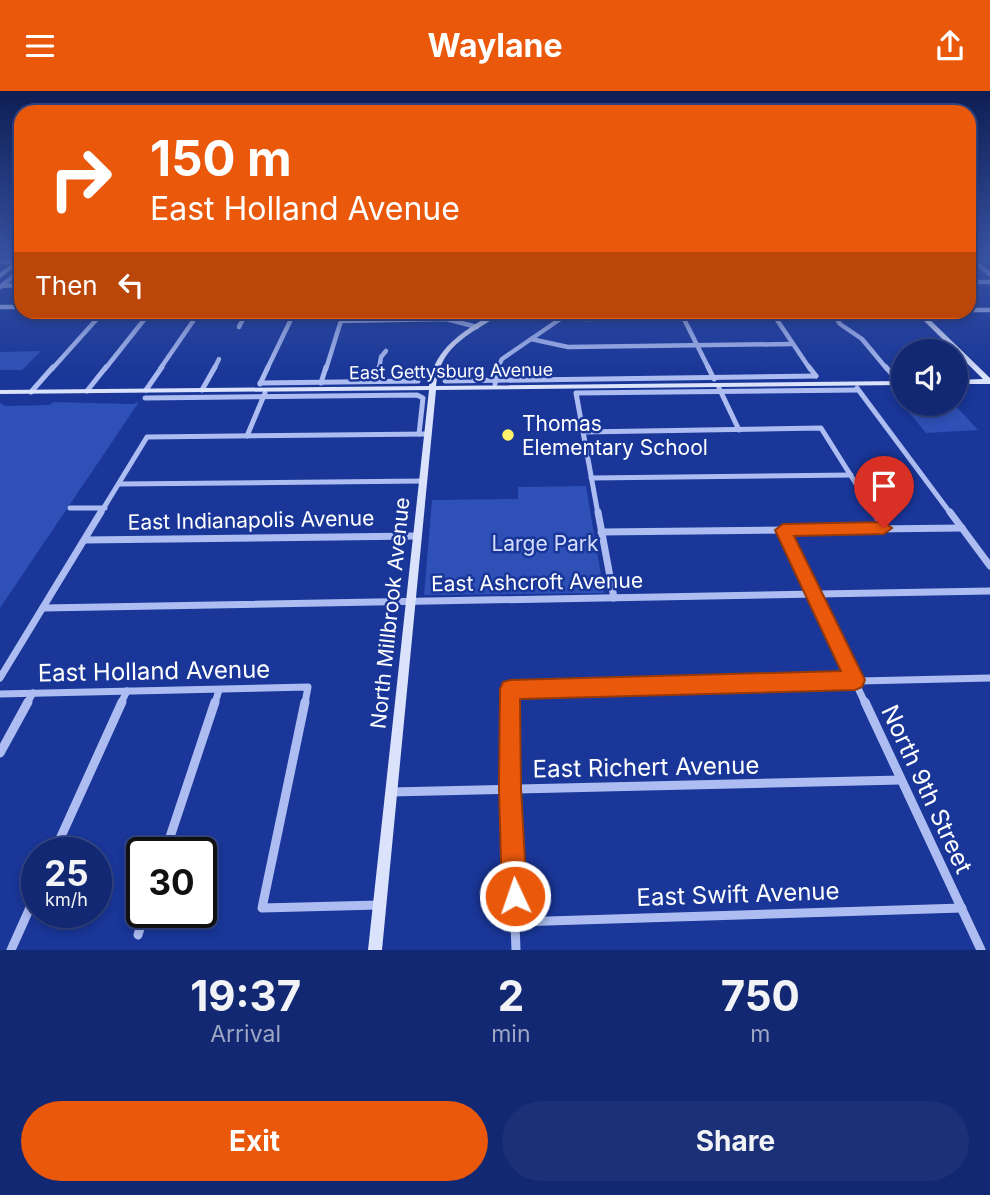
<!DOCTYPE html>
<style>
body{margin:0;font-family:Inter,sans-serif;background:#1c3077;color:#f1f3f6;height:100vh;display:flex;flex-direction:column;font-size:26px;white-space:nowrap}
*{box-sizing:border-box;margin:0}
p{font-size:23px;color:#9da6c4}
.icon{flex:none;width:38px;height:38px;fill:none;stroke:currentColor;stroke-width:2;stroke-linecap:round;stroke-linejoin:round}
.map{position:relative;height:859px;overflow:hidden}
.sheet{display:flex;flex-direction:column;background:#132872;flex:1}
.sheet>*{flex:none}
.guide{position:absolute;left:14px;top:14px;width:962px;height:214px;border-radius:21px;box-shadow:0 4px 10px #0003,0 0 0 2px #324484;background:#ea580c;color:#fff;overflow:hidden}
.controls{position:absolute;left:891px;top:248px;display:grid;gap:14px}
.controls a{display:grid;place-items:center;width:77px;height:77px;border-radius:50%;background:#132872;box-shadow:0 4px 10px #0003,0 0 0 2px #324484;font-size:35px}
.speed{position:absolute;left:21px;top:746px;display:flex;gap:14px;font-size:35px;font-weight:700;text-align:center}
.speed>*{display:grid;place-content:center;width:91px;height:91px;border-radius:50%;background:#132872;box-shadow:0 4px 10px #0003,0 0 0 2px #324484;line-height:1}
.speed small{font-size:18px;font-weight:400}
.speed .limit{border:4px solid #111;border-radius:10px;background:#fff;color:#111}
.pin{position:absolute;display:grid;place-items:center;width:60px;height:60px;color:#fff;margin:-72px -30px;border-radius:50% 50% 50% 0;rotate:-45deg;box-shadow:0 0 7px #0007}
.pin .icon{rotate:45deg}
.me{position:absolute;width:77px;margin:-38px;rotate:357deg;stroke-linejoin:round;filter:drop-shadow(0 0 5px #0008)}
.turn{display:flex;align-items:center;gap:24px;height:147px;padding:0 21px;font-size:32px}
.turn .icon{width:91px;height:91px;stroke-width:2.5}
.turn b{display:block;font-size:49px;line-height:60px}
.then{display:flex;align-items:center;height:66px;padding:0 21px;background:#0003;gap:14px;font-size:26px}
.eta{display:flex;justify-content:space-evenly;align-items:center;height:119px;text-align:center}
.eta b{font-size:42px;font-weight:700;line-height:49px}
.action{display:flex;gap:14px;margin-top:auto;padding:14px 21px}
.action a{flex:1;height:80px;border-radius:42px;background:#ea580c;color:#fff;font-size:28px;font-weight:700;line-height:80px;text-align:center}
.action a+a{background:#1c3077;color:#f1f3f6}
header{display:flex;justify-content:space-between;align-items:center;height:91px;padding:0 21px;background:#ea580c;color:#fff;font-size:32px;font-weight:700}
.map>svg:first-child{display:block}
.green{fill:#2f50b7}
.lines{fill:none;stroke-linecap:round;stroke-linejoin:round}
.street-far3{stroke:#adbdf1;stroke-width:4.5}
.street-far2{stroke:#adbdf1;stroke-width:5}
.street-far1{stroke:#adbdf1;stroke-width:7}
.street{stroke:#adbdf1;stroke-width:9}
.secondary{fill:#dbe2fc;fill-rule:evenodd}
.route{fill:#ea580c;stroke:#983908;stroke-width:2}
.poi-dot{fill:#fff36d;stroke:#193698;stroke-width:2.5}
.labels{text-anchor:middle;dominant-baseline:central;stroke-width:5;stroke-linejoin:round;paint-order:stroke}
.far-street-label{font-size:18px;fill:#fff;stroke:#193698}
.poi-label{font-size:21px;fill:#fff;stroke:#193698;text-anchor:start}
.street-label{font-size:21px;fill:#fff;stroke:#193698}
.park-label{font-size:21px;fill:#d4defc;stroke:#193698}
.near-street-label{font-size:24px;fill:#fff;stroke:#193698}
</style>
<header><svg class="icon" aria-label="menu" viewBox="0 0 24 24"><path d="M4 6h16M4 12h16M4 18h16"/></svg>Waylane<svg class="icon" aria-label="share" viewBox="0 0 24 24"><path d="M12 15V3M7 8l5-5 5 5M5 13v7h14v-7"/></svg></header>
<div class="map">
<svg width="990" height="859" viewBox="0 0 990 859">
<rect width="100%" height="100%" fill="#193698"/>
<!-- green -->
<g class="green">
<polygon points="41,260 22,279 0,279 0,261"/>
<polygon points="889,297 903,297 903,313 954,313 978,339 926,342"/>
<polygon points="54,311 132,313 139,311 0,517 0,312 5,315 49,314"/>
<polygon points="586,395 604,502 424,504 432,409 518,408 518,396"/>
</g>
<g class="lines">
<!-- street-far3 -->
<g class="street-far3">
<polyline points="970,166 990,166"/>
<polyline points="970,167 990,183"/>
<polyline points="0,171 21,171"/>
<polyline points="970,191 990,191"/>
<polyline points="2,195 21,194"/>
<polyline points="0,196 21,179"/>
<polyline points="0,216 21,216"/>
<polyline points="970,219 990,219"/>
<polyline points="560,220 586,228 774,225"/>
<polyline points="680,220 709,278"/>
<polyline points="771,220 810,278"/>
<polyline points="837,220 833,222 840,233 862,248 887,278"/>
<polyline points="341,230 446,228 477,236"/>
<polyline points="239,236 247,220"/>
<polyline points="531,248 568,256 791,253"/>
<polyline points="52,278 104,220"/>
<polyline points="105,278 151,220"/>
<polyline points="160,278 200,220"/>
<polyline points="214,278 219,268"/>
<polyline points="267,278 295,220"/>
<polyline points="326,278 344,220"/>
<polyline points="379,278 381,266 386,260"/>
<polyline points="497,278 502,268 569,222"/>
</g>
<!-- street-far2 -->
<g class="street-far2">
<polyline points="708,276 714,288"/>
<polyline points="809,276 816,285"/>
<polyline points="886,276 899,292"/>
<polyline points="376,290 379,276"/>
<polyline points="445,290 816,285"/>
<polyline points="260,292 418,290"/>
<polyline points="321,292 326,276"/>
<polyline points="260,293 268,276"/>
<polyline points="495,293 498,276"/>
<polyline points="719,297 739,339"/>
<polyline points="857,297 951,423"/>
<polyline points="146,299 162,276"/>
<polyline points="202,299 215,276"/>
<polyline points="87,300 106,276"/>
<polyline points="31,301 53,276"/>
<polyline points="145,307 417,304 423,307 419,343"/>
<polyline points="583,341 821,337 875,423"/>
<polyline points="247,345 265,302"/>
<polyline points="591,387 851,384"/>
<polyline points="119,393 423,390"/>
<polyline points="70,417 105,417"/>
<polyline points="100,423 147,346 428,343"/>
<polyline points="598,423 576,302 858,299"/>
</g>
<!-- street-far1 -->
<g class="street-far1">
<polyline points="598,421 614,507"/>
<polyline points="874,421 884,437"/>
<polyline points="950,421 990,475"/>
<polyline points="784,439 865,612"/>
<polyline points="601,441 962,437"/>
<polyline points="85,449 417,445"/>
<polyline points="43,517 990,500"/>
<polyline points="0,587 101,421"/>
<polyline points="0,603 308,596 305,612"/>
<polyline points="27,612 33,602"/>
<polyline points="121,612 127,600"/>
<polyline points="215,612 219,599"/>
<polyline points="510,612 510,598 990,587"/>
</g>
<!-- street -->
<g class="street">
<polyline points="305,611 262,817 379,814"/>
<polyline points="510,611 510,698 516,859"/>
<polyline points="865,611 981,859"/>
<polyline points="0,662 28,611"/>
<polyline points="391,701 901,689"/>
<polyline points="54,761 122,611"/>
<polyline points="165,761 215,611"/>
<polyline points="516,831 962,817"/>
<polyline points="138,844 145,821"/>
<polyline points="11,859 37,801"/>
</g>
<!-- secondary -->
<g class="secondary">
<polygon points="21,166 21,171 0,187 0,182"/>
<path d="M 497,220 L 505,220 C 474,242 440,252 436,295 L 903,290 L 903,294 L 436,299 L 382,859 L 368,859 L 429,299 L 0,303 L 0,299 L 429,295 C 434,255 466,239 497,220 Z"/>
<polygon points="914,220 921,220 990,287 990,293 956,293 956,289 983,288"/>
</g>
</g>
<!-- sky -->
<linearGradient id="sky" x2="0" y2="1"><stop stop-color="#0e1e54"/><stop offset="0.58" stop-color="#3852a2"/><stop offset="1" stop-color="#3852a2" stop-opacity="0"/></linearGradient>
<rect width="990" height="286" fill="url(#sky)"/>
<!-- route -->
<polygon class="route" points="884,431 892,437 884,443 794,445 862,583 865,589 862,596 855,599 520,608 521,698 527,805 524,814 515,817 506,814 502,805 499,698 500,598 503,591 510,589 841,580 775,439 783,433"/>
<!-- markers -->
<circle class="poi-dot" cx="508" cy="344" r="7"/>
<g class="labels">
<!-- far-street labels -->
<g class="far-street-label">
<text transform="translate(451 280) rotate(-1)">East Gettysburg Avenue</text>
</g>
<!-- poi labels -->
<g class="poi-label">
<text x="522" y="332">Thomas<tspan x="522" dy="24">Elementary School</tspan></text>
</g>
<!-- street labels -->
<g class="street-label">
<text transform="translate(251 429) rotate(-1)">East Indianapolis Avenue</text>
<text transform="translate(537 491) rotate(-1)">East Ashcroft Avenue</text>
<text transform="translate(390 522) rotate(-84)">North Millbrook Avenue</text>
</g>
<!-- park labels -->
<g class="park-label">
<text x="545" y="452">Large Park</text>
</g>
<!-- near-street labels -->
<g class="near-street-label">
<text transform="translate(154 580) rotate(-1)">East Holland Avenue</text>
<text transform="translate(646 676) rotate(-1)">East Richert Avenue</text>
<text transform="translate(927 698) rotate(65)">North 9th Street</text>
<text transform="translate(738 803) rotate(-2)">East Swift Avenue</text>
</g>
</g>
</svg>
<div class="controls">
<a><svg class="icon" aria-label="sound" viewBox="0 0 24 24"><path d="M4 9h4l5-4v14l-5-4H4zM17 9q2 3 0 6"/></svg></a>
</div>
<div class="speed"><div>25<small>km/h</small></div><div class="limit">30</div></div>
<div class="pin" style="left:884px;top:437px;background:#d93025"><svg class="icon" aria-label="arrive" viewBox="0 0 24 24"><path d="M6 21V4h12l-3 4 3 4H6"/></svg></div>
<svg class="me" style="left:515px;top:805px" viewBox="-20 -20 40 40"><circle r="17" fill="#ea580c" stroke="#fff" stroke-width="3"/><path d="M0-11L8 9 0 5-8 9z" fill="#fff"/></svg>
<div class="guide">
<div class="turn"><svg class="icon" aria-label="right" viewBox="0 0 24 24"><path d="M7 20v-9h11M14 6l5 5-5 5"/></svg><div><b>150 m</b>East Holland Avenue</div></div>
<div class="then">Then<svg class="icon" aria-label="left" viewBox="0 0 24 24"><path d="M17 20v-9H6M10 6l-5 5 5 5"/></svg></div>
</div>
</div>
<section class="sheet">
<div class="eta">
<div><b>19:37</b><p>Arrival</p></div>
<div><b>2</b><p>min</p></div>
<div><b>750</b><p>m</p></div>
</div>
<div class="action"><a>Exit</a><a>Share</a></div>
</section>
